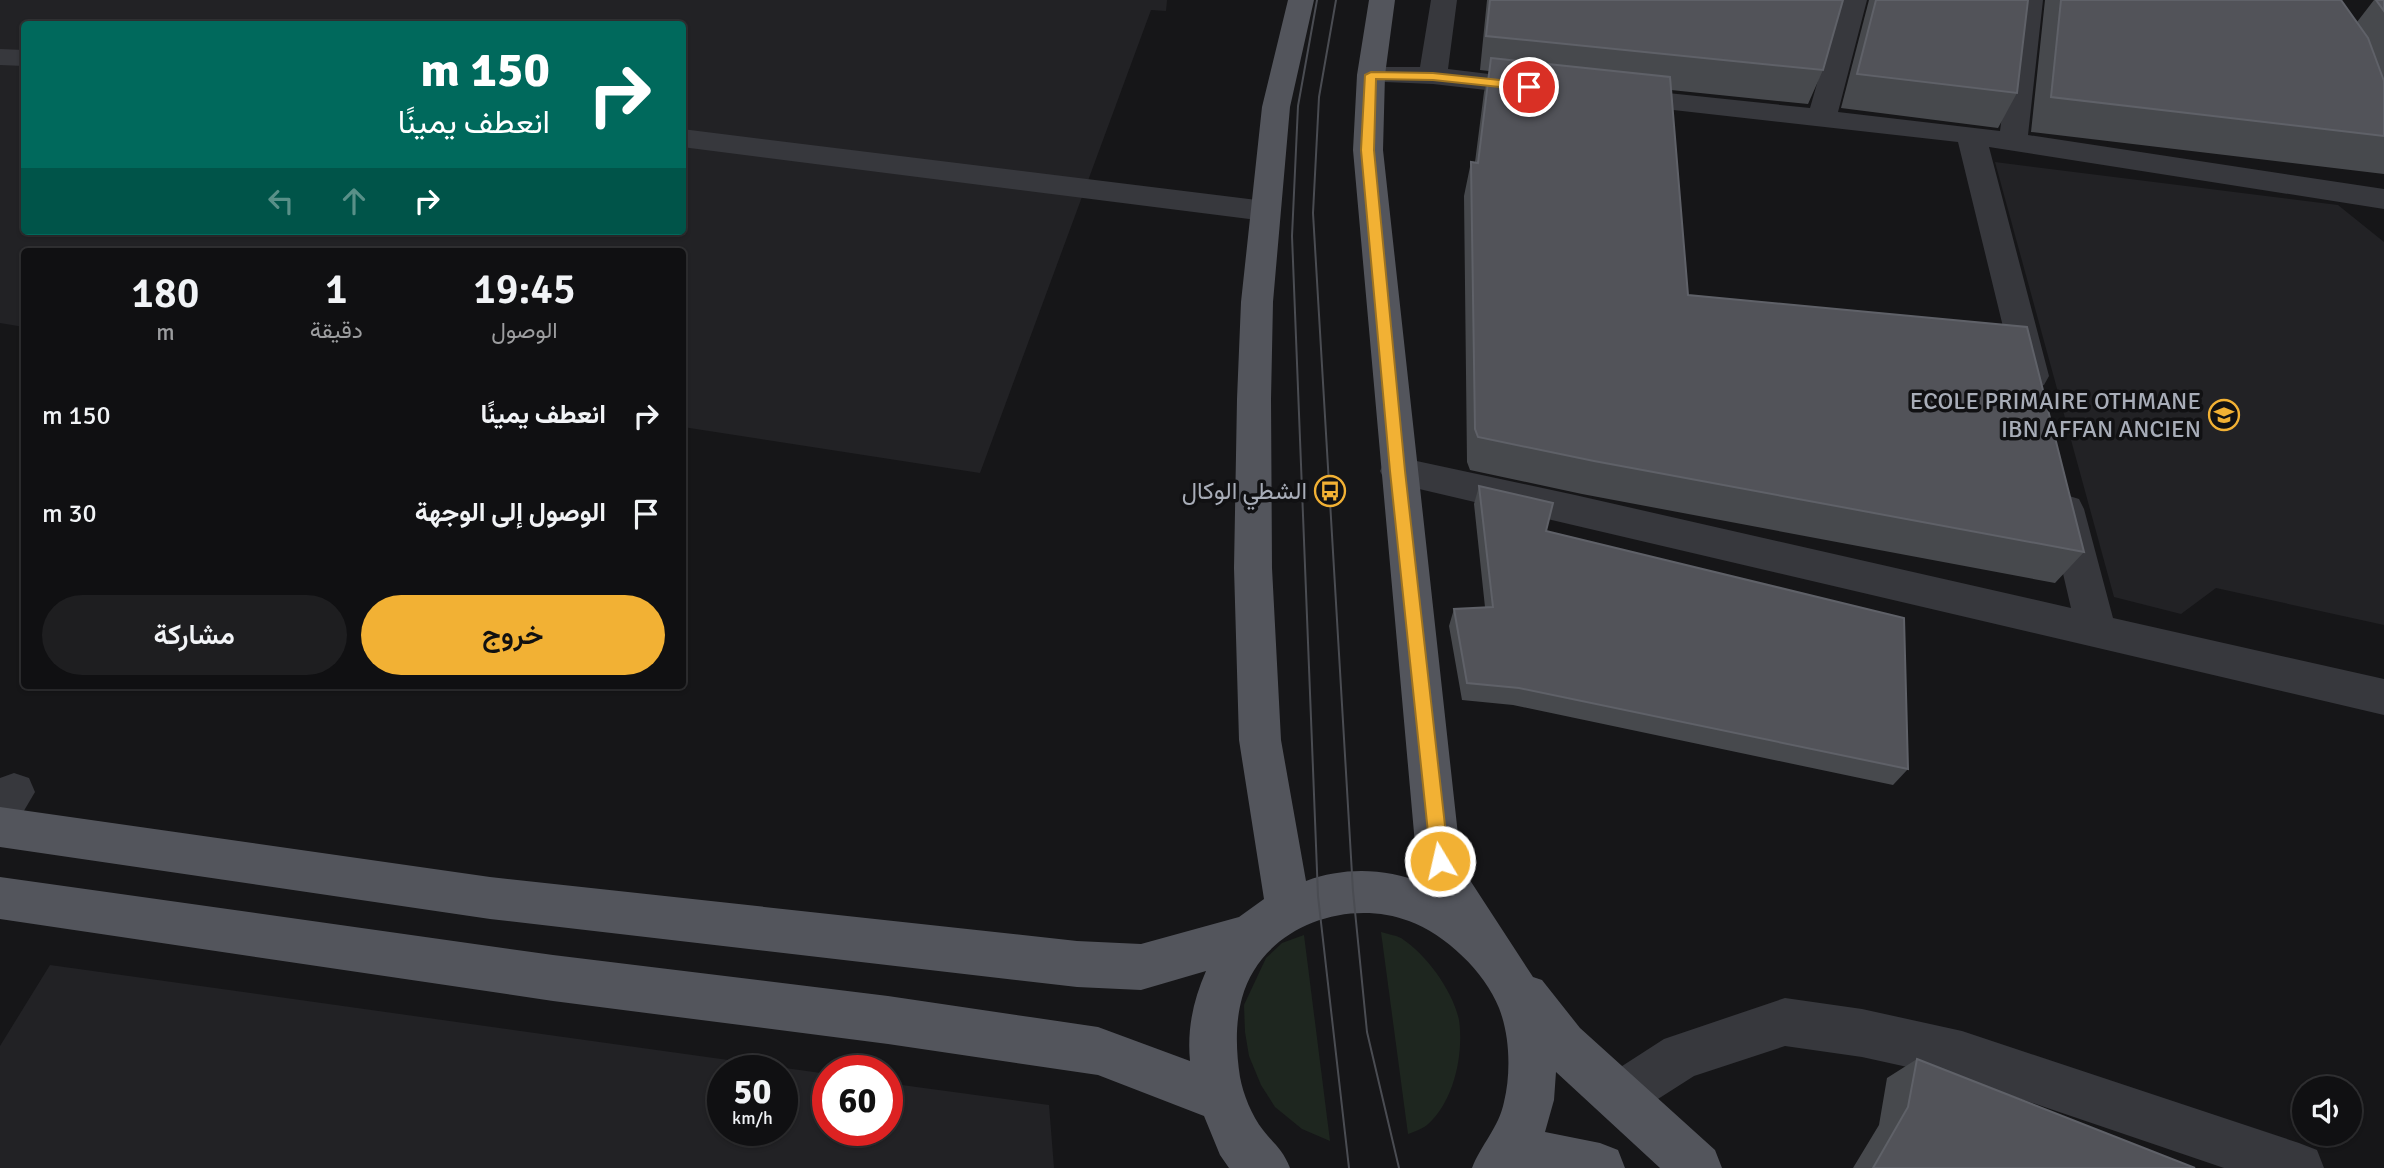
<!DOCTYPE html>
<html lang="ar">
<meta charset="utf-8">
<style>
body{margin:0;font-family:Signika,Vazirmatn,sans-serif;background:#1e1e20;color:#f1f3f6;direction:rtl;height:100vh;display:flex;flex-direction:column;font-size:26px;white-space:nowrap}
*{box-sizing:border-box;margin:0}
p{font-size:23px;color:#9c9d9f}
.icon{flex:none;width:38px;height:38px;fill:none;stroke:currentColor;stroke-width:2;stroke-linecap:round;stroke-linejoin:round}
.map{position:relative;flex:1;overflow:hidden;direction:ltr}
.sheet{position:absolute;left:21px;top:248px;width:665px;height:441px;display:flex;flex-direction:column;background:#101012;border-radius:7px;box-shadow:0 2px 5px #0004,0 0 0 2px #303032;direction:rtl}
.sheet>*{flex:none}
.top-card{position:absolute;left:21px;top:21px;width:665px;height:214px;border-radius:7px;box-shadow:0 2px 5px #0004,0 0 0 2px #303032;direction:rtl;background:#00695c;color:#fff;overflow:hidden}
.buttons{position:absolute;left:2292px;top:1076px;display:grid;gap:14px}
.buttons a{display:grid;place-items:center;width:70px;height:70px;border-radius:50%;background:#101012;box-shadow:0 2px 5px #0004,0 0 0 2px #303032;font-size:35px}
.speed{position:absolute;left:707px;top:1055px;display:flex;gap:14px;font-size:35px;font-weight:700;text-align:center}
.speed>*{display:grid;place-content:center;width:91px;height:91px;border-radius:50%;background:#101012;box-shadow:0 2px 5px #0004,0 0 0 2px #303032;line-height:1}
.speed small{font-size:18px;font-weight:400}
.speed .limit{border:10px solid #d22;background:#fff;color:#111}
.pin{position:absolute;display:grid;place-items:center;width:60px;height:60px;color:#fff;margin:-30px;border:4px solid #fff;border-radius:50%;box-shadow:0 2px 7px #0007}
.me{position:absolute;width:77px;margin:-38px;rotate:351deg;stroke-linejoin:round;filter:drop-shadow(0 0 5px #0008)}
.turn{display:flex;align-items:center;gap:24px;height:147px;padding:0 21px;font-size:32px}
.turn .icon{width:91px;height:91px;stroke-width:2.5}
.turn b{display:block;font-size:49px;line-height:60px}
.lanes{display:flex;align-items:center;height:66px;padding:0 21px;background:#0003;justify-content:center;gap:35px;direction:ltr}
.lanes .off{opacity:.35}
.eta{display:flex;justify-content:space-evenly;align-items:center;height:119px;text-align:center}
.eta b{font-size:42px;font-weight:600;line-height:49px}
.button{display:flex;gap:14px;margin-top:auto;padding:14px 21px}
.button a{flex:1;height:80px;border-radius:42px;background:#f2b134;color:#111;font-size:28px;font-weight:600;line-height:80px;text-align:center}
.button a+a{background:#1e1e20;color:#f1f3f6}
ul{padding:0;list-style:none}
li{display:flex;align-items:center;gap:21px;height:98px;padding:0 21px}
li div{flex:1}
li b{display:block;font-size:26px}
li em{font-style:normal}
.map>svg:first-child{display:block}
.built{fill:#222225;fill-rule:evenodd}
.green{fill:#1e261f}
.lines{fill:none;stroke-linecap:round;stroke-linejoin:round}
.minor{fill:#37383d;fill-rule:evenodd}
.major{fill:#53555c;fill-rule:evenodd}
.tram{stroke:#4a4c52;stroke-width:2}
.wall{fill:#47494d}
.building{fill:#525359;stroke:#5f6168;stroke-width:2}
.route{fill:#f2b134;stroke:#9d7322;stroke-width:2}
.labels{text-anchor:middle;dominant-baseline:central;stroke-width:7;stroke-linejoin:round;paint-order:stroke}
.poi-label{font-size:24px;fill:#a8adb8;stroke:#111113;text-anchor:end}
</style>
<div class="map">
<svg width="2384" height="1168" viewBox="0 0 2384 1168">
<rect width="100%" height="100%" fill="#161618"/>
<!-- built -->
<g class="built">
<path d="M 0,0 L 1167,0 L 1166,11 L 1151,10 L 980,473 L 683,427 L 682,252 L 24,252 L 24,327 L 0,323 ZM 24,24 L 682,24 L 682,231 L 24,231 Z"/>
<polygon points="1995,162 2338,205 2384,242 2384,625 2216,588 2181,614 2114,597"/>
<path d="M 50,965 L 828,1074 L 828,1130 L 887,1130 L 887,1083 L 1049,1105 L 1054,1168 L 0,1168 L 0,1046 ZM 782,1071 L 782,1130 L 723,1130 L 723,1071 Z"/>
</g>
<!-- green -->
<g class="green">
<path d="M 1381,932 C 1387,934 1395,935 1401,938 C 1426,954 1453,991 1459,1020 C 1464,1054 1454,1102 1427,1125 C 1422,1129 1414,1132 1408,1134 Z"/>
<polygon points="1304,935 1330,1141 1302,1129 1275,1107 1261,1085 1249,1056 1245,1032 1244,1005 1266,958 1282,943"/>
</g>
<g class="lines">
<!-- minor -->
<g class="minor">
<polygon points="1431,0 1457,0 1448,69 1539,80 1549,82 1553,88 1549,94 1539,96 1433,84 1361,81 1357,75 1361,69 1371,67 1420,67"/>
<polygon points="1841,0 1867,0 1838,112 2000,131 2017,0 2043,0 2028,135 2384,189 2384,209 1989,147 2049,376 2044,385 2032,388 2020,385 2015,376 1958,142 1620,104 1610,102 1606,96 1610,90 1620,88 1810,108"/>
<polygon points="0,49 24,50 24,66 0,65"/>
<polygon points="682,129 1265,201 1276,204 1280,211 1276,218 1265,221 682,147"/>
<polygon points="1398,457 1575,495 2071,608 2048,509 2053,499 2066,495 2079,499 2084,509 2113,618 2384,679 2384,715 1385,481 1380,471 1385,461"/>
<polygon points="14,773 29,778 35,792 15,826 0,832 0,778"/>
<polygon points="1785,998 1862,1009 1962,1031 2299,1143 2317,1150 2324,1168 2224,1168 1962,1079 1862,1057 1785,1046 1694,1076 1636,1113 1619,1121 1602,1113 1594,1096 1602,1079 1664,1039"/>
</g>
<!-- major -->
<path class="major" d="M 1288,0 L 1314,0 L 1290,107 L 1273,302 L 1271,399 L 1272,568 L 1281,740 L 1306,881 C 1344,867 1385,868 1423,883 L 1415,844 L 1353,150 L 1357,75 L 1369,0 L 1395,0 L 1385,75 L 1383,150 L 1459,844 L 1464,871 L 1533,977 L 1542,980 L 1580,1028 L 1715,1150 L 1722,1168 L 1660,1168 L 1556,1072 L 1554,1100 L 1545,1132 L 1600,1143 L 1618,1150 L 1625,1168 L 1472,1168 C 1481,1145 1499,1127 1504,1102 C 1511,1073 1510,1036 1499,1008 C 1485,972 1445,934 1409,921 C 1345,897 1261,928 1242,998 C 1235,1023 1236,1051 1240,1077 C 1243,1094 1252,1116 1263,1130 C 1275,1145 1283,1150 1290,1168 L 1229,1168 L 1220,1155 L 1204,1116 L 1098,1075 L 888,1044 L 553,1001 L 0,919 L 0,877 L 553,955 L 888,996 L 1098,1027 L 1190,1061 C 1187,1029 1193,1001 1206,971 L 1141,990 L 1077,987 L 490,919 L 0,847 L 0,807 L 490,877 L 1077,941 L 1141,944 L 1239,917 L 1264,899 L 1239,740 L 1234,568 L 1237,399 L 1241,302 L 1262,107 Z"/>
<!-- tram -->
<g class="tram">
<polyline points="1317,0 1298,106 1292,236 1318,896 1349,1168"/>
<polyline points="1336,0 1319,97 1313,213 1353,891 1367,1032 1399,1168"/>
</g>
</g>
<!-- wall -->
<g class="wall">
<polygon points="1487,0 1843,0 1823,70 1808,104 1671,90 1688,295 2084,552 2055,583 1582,494 1470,470 1467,462 1464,196 1471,162 1475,162 1484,92 1489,71 1480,70"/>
<polygon points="1869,0 2028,0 2017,93 1998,128 1841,108"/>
<polygon points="2045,0 2341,0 2357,22 2374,0 2384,0 2384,174 2031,132"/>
<polygon points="1479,486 1546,531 1908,769 1893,785 1513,705 1462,700 1449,626 1454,609 1485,607 1474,504"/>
<polygon points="1917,1059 2195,1168 1853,1168 1879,1125 1887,1078"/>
</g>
<!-- building -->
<g class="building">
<polygon points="1490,0 1843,0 1823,70 1486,36"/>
<polygon points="1876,0 2028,0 2017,93 1857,74"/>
<polygon points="2061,0 2341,0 2368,38 2384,81 2384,136 2051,97"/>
<polygon points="2376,0 2384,0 2384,11"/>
<polygon points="1491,58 1670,77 1688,295 2027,327 2084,552 1594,461 1478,437 1475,429 1471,162 1478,163"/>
<polygon points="1479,486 1553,503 1546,531 1904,618 1908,769 1519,688 1467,683 1454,609 1493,607"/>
<polygon points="1917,1059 2195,1168 1873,1168 1908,1107"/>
</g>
<!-- route -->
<polygon class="route" points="1371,72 1433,73 1529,83 1535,87 1529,90 1433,80 1376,79 1374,150 1405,471 1449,861 1447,867 1440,869 1434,867 1431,861 1390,471 1361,150 1365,75"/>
<!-- icons -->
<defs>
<g id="school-ring" transform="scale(1.575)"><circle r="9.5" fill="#111113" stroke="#f2b134" stroke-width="1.5"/><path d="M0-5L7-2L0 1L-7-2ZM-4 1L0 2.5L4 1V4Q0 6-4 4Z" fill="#f2b134"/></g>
<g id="bus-ring" transform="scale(1.575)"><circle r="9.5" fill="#111113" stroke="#f2b134" stroke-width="1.5"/><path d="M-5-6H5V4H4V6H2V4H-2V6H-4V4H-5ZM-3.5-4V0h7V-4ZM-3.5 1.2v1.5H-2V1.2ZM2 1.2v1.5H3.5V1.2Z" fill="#f2b134"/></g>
</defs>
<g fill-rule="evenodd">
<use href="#school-ring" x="2224" y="415"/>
<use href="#bus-ring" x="1330" y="491"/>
</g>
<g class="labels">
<!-- poi labels -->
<g class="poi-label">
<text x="2201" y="401">ECOLE PRIMAIRE OTHMANE<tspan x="2201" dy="28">IBN AFFAN ANCIEN</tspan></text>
<text x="1307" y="491">الشطي الوكال</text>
</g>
</g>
</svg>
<div class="buttons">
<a><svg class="icon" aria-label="sound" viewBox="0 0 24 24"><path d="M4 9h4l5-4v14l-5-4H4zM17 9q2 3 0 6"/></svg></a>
</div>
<div class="speed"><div>50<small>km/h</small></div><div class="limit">60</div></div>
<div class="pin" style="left:1529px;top:87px;background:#d93025"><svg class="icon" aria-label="arrive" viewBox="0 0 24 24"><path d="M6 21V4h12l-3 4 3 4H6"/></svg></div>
<svg class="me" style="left:1440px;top:861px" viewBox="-20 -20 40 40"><circle r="17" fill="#f2b134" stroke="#fff" stroke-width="3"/><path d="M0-11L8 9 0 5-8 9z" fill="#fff"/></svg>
<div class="top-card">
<div class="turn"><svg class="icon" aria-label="right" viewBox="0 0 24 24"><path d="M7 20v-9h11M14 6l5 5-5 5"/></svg><div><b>150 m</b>انعطف يمينًا</div></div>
<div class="lanes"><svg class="icon off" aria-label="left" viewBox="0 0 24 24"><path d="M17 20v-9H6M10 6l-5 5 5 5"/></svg><svg class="icon off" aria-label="ahead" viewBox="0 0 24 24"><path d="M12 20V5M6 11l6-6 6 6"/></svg><svg class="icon" aria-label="right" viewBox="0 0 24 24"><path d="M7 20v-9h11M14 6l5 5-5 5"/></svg></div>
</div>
<section class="sheet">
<div class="eta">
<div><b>19:45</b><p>الوصول</p></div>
<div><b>1</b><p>دقيقة</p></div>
<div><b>180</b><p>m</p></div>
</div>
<ul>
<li><svg class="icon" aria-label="right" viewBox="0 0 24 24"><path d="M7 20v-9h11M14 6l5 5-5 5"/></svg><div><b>انعطف يمينًا</b></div><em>150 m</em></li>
<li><svg class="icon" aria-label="arrive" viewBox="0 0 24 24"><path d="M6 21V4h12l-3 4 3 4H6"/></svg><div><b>الوصول إلى الوجهة</b></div><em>30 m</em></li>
</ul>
<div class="button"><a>خروج</a><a>مشاركة</a></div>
</section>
</div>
